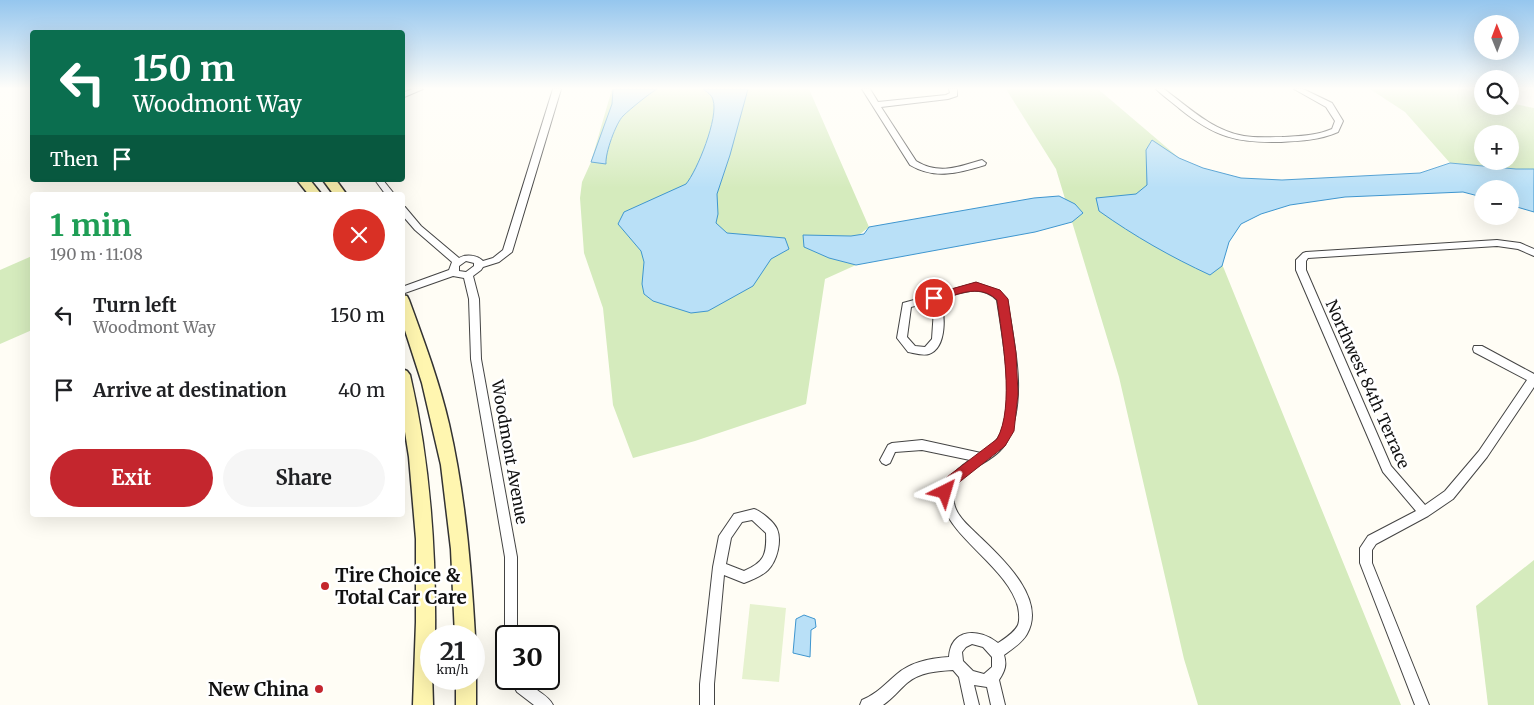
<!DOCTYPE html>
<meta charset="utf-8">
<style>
body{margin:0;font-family:Merriweather,serif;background:#f6f6f6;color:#202124;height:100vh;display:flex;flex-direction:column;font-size:19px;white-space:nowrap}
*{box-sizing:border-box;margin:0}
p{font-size:16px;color:#757577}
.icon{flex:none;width:28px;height:28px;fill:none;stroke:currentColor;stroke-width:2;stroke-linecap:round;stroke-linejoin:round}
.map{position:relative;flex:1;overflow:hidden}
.side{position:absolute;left:30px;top:192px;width:375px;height:325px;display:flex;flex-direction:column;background:#fff;border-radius:5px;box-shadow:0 5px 20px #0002}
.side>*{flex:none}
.banner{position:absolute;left:30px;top:30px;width:375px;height:152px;border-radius:5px;box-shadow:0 5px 20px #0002;background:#0b6e4f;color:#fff;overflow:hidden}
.needle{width:32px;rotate:359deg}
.controls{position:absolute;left:1474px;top:15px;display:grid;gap:10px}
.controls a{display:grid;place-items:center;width:45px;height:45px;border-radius:50%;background:#fff;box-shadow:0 5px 20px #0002;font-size:25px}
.speed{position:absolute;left:420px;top:625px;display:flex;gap:10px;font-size:25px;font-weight:700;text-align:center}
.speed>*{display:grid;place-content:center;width:65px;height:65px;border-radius:50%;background:#fff;box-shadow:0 5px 20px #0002;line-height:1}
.speed small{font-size:12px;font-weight:400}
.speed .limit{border:2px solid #111;border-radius:8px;background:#fff;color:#111}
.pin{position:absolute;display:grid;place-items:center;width:42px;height:42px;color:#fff;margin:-21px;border:2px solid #fff;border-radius:50%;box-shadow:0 1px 5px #0007}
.me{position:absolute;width:55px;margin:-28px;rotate:40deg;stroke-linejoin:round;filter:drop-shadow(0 0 4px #0008)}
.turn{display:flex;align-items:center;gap:18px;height:105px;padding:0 20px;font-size:22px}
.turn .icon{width:65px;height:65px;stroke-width:2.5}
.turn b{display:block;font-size:35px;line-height:42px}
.then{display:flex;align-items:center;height:48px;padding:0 20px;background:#0003;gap:10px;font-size:19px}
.round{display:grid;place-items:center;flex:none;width:52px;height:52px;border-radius:26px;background:#f6f6f6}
.overview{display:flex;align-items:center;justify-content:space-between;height:85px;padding:0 20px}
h1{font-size:30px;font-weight:700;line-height:38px;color:#1e9e55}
.cta{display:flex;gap:10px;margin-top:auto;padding:10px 20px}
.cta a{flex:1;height:58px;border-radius:30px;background:#c4262e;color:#fff;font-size:20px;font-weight:700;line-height:58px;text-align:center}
.cta a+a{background:#f6f6f6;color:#202124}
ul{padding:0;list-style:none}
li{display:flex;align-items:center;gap:15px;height:75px;padding:0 20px}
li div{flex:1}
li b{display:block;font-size:19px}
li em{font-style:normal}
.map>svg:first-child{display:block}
.green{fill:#d5ebbd;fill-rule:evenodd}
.pitch{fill:#e6f2cf}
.water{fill:#b9e0f7;stroke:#3f96cf}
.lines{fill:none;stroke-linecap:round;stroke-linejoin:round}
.street-casing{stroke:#444;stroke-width:2}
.secondary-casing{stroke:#333;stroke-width:3}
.street{fill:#fff;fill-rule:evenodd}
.secondary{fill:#fff6b0;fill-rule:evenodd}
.route{fill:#c4262e;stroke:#7f191e}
.poi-dot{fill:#c4262e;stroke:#fff;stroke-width:2}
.labels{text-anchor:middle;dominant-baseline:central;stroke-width:5;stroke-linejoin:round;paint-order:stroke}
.street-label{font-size:16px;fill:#111;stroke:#fff}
.near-poi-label{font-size:19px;font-weight:bold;fill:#111;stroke:#fff;text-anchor:start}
</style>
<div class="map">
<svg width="1534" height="705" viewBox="0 0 1534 705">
<rect width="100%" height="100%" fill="#fffdf5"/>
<!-- green -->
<g class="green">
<polygon points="612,89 809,89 869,227 830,258 856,265 825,279 806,404 695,441 633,458 613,405 603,308 584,253 580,198 582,182 591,162"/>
<polygon points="1006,89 1098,89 1179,158 1401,705 1198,705 1184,659 1119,377 1056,169"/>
<path d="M 1370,89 L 1480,89 L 1482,91 L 1482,106 L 1510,106 L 1510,103 L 1534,108 L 1534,190 L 1450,163 L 1405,112 ZM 1482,134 L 1510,134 L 1510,161 L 1482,161 Z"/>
<polygon points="32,256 32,330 0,344 0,270"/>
<polygon points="1534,560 1534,705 1488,705 1476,606"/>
</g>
<!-- pitch -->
<polygon class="pitch" points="750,604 786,608 779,682 742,679"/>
<!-- water -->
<g class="water">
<path d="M 613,89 L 657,89 C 650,93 630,109 623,116 C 616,123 605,153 606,164 L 591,162 L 612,104 Z"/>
<path d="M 703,89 L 748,89 L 730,155 L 717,194 L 718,214 L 716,223 L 727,233 L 785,238 L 789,249 L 771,259 L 753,286 L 708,311 L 691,313 L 653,301 L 644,294 L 642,284 L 644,262 L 641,251 L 618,224 L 624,212 L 686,184 C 697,171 719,117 713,100 C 712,95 707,92 703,89 Z"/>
<path d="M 1152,140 L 1179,158 L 1203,168 L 1241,178 L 1282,180 L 1420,173 L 1450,163 L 1516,169 L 1534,169 L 1534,212 L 1510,205 L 1510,189 L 1482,189 L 1482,197 L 1463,192 L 1345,197 L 1290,205 L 1261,214 L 1241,224 L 1229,242 L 1222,266 L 1210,275 C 1171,257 1134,236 1099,211 L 1096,198 L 1136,194 L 1147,185 L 1146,150 Z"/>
<polygon points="1059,196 1075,204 1083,213 1072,222 1035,232 856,265 829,258 804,247 803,235 851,236 864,234 869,227 1034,198"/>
<polygon points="804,615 815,619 816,627 811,630 810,657 793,653 796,619"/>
</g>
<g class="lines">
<!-- street casing -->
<g class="street-casing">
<g id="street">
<polygon points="413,89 423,89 402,98 402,93"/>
<path d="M 553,89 L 561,89 L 512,252 L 499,262 L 483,267 L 481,270 L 473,276 L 479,299 L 481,359 L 517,557 L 517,636 L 506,636 L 506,640 L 505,636 L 505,557 L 471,359 L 469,299 L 464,278 L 453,276 L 402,294 L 402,287 L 449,270 L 452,262 L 415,230 L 402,215 L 402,206 L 405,207 L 421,226 L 459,258 C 466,254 477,255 483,261 L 493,258 L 503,250 ZM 466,261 L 474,263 L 474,266 L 466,272 L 459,271 L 459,266 Z"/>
<path d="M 862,89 L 870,89 L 878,102 L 946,95 L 950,93 L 949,89 L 957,89 L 957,96 L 948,99 L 881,107 L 916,161 C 939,175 958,167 982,160 L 986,163 L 985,165 C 959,173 935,180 910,165 Z"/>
<path d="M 1156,89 L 1164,89 C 1188,107 1213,131 1244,136 C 1256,138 1269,137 1282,137 C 1299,136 1316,136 1332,129 L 1335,121 L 1326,107 L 1294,89 L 1303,89 L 1332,103 L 1343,121 L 1338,132 C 1320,140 1300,141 1281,142 C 1236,143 1215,137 1180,109 C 1172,102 1163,96 1156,89 Z"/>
<polygon points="375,180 383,180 395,195 386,195"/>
<polygon points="1497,240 1520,243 1534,249 1534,256 1518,249 1497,246 1308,258 1306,261 1306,270 1391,466 1425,505 1445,491 1479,451 1527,380 1474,352 1473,349 1474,346 1482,346 1534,374 1534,387 1487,457 1453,499 1428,516 1376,544 1372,550 1372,563 1429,705 1415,705 1360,563 1360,548 1368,536 1416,511 1383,472 1296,270 1296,260 1303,253 1306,252"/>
<path d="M 976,283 L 999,291 L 1007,299 C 1014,344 1028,398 1007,441 C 995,466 948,470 954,503 C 956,516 970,527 979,536 C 1002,558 1047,599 1027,634 C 1022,643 1012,649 1004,655 C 1007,665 1005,671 999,680 L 1005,705 L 991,705 L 987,687 L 974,685 L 979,705 L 965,705 L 959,677 L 953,670 C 937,671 920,672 907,683 C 899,690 892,699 883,705 L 860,705 L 862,700 C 877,694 885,684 897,674 C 911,662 930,658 949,657 C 951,628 979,628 998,643 C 1004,639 1014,633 1018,625 C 1020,620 1019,612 1018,607 C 1004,552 892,512 970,460 L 922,450 L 895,452 L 890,463 L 886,465 L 882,463 L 880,460 L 888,445 L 892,443 L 922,440 L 981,453 C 987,449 994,444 998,438 C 1017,409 1002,334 997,300 C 980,283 960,294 939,299 C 946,313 947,348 929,354 C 923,356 914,353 908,352 L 897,338 L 903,303 ZM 931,302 L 934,309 L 932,339 L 925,347 L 915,346 L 907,337 L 911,307 ZM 972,644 L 983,647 L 992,657 L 992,667 L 984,674 L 973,671 L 963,661 L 962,652 L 966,647 Z"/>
<path d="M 754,509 C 761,511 774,522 777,529 C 782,541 777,561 768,570 C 762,576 752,580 744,583 L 724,575 L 714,684 L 714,705 L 700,705 L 700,684 L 713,567 L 719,536 L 734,514 ZM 752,520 L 766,533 C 767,555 764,562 744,571 L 726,564 L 731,538 L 742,522 Z"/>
<path d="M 510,679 L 523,679 C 531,688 549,695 553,705 L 534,705 L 517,692 Z"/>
</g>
</g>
<!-- secondary casing -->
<g class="secondary-casing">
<g id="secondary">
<polygon points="297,180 310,180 322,195 309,195"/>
<polygon points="323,180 336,180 347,195 334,195"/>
<path d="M 402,295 L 407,296 L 409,300 C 424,341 439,381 449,424 C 465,494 471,565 475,636 L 474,638 L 474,636 L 455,636 L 451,549 L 441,465 L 422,383 L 402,321 Z"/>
<path d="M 402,369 L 407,371 L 410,375 C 430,461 436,548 435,636 L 431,636 L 433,705 L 413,705 L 416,622 L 416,539 L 409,457 L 402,413 Z"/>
<polygon points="474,674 476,679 476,705 456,705 456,679 474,679"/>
</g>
</g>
<!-- street -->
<use href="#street" class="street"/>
<!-- secondary -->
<use href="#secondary" class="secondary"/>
</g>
<!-- sky -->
<linearGradient id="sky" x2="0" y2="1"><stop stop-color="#95c6ee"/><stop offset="0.47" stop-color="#fffefa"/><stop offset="1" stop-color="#fffefa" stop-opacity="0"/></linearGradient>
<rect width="1534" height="188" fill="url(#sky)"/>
<!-- route -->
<path class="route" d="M 976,282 L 1000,290 L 1008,299 L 1016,353 L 1018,394 L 1014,431 L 1005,446 L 957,484 L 950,496 L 945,498 L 941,496 L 939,492 L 947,477 L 997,439 C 1015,407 1002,336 997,300 C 979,282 954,296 934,302 L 928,298 L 930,295 Z"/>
<!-- markers -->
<g class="poi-dot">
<circle cx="325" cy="586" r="5"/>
<circle cx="319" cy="689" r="5"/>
</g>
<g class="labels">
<!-- street labels -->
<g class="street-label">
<text transform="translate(1368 384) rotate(66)">Northwest 84th Terrace</text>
<text transform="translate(510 452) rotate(80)">Woodmont Avenue</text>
</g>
<!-- near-poi labels -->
<g class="near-poi-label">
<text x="335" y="575">Tire Choice &amp;<tspan x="335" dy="22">Total Car Care</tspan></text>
<text x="309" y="689" text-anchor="end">New China</text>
</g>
</g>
</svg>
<div class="controls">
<a><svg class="needle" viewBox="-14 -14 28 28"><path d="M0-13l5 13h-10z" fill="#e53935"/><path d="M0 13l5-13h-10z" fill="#757577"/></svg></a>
<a><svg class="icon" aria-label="search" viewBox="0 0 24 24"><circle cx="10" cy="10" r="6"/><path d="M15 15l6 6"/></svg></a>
<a>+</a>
<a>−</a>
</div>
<div class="speed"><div>21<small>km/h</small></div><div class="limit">30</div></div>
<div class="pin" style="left:934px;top:298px;background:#d93025"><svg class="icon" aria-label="arrive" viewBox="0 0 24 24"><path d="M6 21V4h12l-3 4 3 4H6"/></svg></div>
<svg class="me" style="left:945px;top:492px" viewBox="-20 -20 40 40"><path d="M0-17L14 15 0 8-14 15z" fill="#c4262e" stroke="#fff" stroke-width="4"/></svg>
<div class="banner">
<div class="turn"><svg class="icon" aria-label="left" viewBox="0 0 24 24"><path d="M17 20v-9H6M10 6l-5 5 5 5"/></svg><div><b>150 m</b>Woodmont Way</div></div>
<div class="then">Then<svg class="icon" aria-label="arrive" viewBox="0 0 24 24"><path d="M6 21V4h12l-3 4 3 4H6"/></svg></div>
</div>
<section class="side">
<div class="overview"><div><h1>1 min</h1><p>190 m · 11:08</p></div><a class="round" style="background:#d93025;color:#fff"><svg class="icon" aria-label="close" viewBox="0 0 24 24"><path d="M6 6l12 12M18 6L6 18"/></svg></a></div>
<ul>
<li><svg class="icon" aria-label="left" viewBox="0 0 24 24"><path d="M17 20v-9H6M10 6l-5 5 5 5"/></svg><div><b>Turn left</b><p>Woodmont Way</p></div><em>150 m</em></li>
<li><svg class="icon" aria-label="arrive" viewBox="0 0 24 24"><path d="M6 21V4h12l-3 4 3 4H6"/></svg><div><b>Arrive at destination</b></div><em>40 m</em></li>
</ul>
<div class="cta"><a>Exit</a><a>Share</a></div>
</section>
</div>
